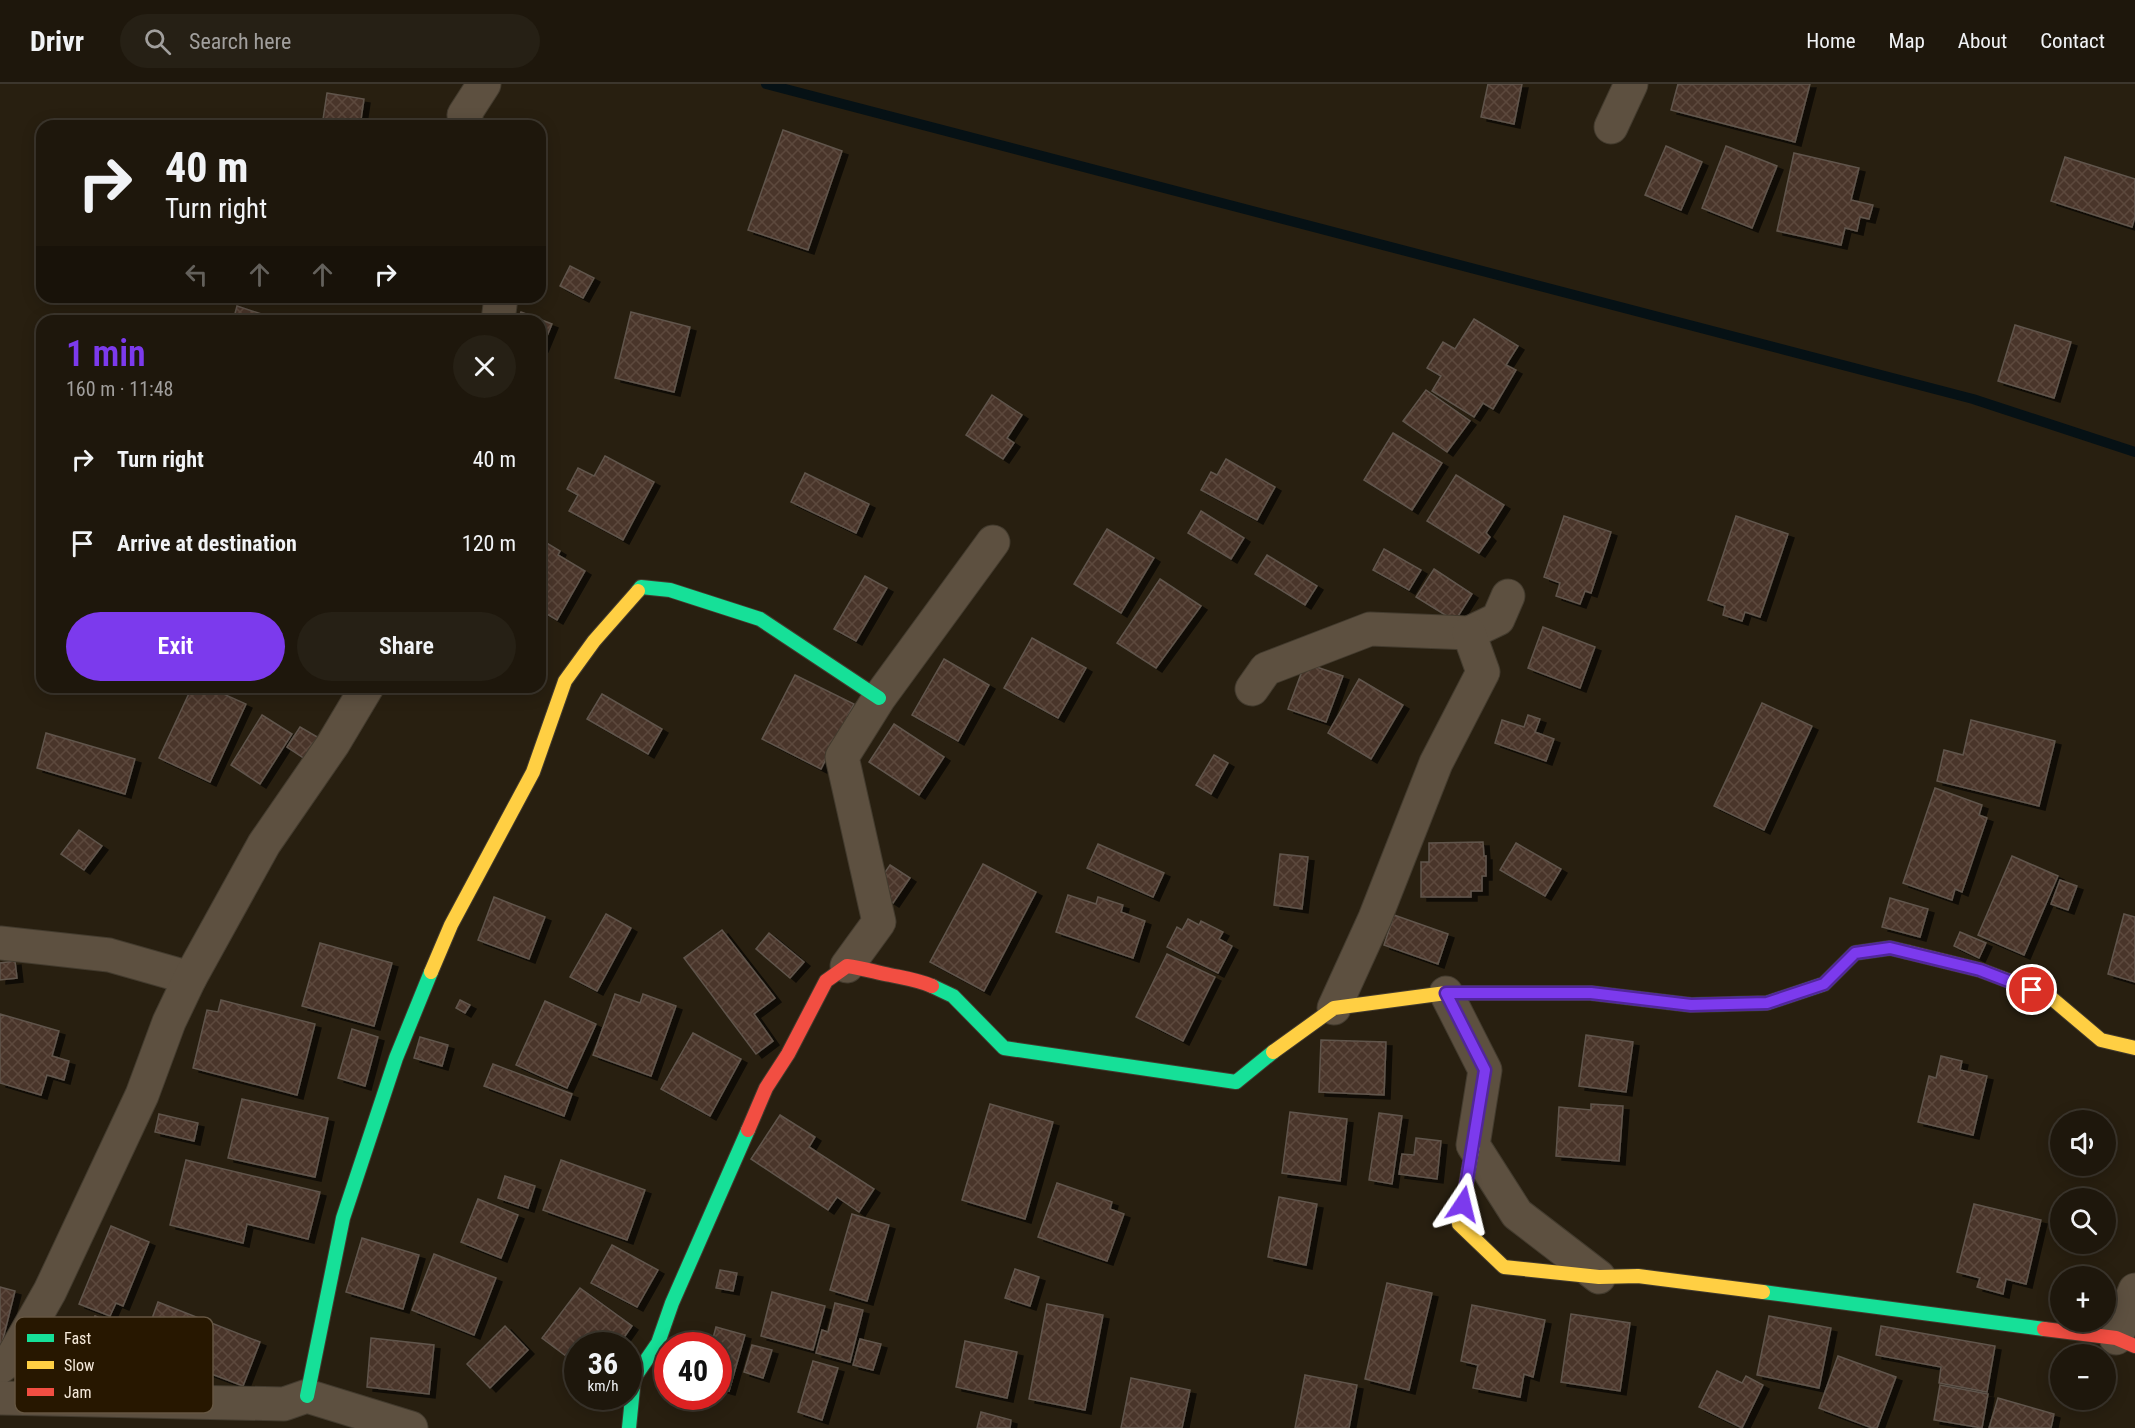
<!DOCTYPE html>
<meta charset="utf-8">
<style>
body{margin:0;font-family:"Roboto Condensed",sans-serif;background:#262015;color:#f1f3f6;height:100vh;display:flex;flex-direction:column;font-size:22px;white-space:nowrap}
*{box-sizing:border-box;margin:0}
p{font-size:20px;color:#a19f9d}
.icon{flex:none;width:33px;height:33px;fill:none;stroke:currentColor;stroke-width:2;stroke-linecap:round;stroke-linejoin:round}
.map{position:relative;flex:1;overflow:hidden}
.drawer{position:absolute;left:36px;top:231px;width:510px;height:378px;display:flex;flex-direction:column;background:#1e170c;border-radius:18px;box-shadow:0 3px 15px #0003,0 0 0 2px #3c362d}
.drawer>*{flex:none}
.hud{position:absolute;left:36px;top:36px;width:510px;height:183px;border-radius:18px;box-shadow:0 3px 15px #0003,0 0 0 2px #3c362d;background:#1e170c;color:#f1f3f6;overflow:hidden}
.fabs{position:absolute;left:2050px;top:1026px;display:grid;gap:12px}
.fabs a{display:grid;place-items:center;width:66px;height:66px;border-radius:50%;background:#1e170c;box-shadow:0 3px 15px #0003,0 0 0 2px #3c362d;font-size:30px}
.speed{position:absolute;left:564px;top:1248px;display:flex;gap:12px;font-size:30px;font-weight:700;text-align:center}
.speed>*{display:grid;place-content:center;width:78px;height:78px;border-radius:50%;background:#1e170c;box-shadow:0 3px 15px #0003,0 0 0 2px #3c362d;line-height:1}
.speed small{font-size:15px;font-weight:400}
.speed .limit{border:9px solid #d22;background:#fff;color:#111}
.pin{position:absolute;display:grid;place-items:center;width:51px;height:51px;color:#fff;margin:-26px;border:3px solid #fff;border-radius:50%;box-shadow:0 2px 6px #0007}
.me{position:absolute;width:66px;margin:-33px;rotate:10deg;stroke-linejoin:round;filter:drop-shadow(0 0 4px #0008)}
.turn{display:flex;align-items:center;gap:21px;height:126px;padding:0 30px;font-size:27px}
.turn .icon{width:78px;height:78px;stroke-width:2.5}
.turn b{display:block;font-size:42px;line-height:51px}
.lanes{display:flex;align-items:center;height:57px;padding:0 30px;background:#0003;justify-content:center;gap:30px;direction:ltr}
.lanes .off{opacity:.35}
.round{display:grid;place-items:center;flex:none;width:63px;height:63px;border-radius:32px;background:#262015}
.overview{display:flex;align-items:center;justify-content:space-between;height:102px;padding:0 30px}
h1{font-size:36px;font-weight:600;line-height:45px;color:#7c3aed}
.cta{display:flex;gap:12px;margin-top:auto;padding:12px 30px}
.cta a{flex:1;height:69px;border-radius:36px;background:#7c3aed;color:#fff;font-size:24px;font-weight:600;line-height:69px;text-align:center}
.cta a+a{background:#262015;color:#f1f3f6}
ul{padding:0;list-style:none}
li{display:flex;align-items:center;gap:18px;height:84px;padding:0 30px}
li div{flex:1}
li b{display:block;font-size:22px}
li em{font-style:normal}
header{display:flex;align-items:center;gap:36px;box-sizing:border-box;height:84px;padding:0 30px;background:#1e170c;border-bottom:2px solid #3c362d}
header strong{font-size:28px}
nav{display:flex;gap:33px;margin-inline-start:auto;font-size:21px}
.search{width:420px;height:54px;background:#262015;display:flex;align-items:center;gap:15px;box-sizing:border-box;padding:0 21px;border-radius:33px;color:#a19f9d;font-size:22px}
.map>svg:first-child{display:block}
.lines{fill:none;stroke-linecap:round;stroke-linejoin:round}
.stream{stroke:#061115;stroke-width:10}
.building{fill:url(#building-cross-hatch);stroke:#60554c;stroke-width:1.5;filter:url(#shadow)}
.street-casing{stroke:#433b2e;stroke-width:35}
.fast-casing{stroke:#433b2e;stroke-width:16}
.slow-casing{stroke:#433b2e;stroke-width:16}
.jam-casing{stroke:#433b2e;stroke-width:16}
.street{stroke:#5d5040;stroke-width:33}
.fast{stroke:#16e098;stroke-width:14}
.slow{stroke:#ffcf43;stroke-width:14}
.jam{stroke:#f24e42;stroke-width:14}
.route-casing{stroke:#51269a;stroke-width:15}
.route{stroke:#7c3aed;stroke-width:10}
.key{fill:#271700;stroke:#655642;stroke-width:1.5}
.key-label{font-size:16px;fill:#f6eadb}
</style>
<header>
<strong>Drivr</strong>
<div class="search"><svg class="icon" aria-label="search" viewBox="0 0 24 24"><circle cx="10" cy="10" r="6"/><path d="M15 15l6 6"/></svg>Search here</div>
<nav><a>Home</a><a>Map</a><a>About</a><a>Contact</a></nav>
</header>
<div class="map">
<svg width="2135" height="1344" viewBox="0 0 2135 1344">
<defs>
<pattern id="building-cross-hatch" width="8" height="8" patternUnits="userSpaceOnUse" patternTransform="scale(1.5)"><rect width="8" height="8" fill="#4a352a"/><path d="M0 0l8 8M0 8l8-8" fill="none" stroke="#5c493e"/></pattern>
<filter id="shadow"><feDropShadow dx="6" dy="4" stdDeviation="0" flood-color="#0009"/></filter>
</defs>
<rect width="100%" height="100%" fill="#281f10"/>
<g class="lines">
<!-- stream -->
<polyline class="stream" points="766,0 1973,315 2135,368"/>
</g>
<!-- building -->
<g class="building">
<polygon points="1488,0 1522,0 1514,40 1481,33"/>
<polygon points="1678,0 1810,0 1795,58 1671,26"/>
<polygon points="327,9 364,15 360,42 322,42"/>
<polygon points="783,46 842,67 808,166 748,146"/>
<polygon points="1666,62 1702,78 1681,126 1645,111"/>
<polygon points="1726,62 1777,82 1752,144 1702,124"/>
<polygon points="1794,69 1859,84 1851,116 1873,121 1869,135 1860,133 1857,147 1845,144 1841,161 1777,147"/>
<polygon points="2065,73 2135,95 2135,133 2132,143 2051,117"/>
<polygon points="570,182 594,194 583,214 560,202"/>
<polygon points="237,222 283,237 233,237"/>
<polygon points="521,228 552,240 542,264 540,263 540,237 517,237"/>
<polygon points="631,228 690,243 674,308 615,294"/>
<polygon points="1474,235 1518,262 1506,281 1516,286 1493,325 1483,319 1474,333 1432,307 1441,292 1427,284 1443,258 1455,265"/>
<polygon points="2015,241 2071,258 2054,314 1998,297"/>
<polygon points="1426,306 1470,337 1447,368 1403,337"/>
<polygon points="992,311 1022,331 1007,354 1014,359 1003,375 966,351"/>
<polygon points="1393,349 1442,379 1412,426 1364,396"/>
<polygon points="605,372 654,398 623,456 569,427 578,411 567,405 578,384 594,392"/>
<polygon points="1226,375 1275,403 1257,436 1201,406 1211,388 1217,391"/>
<polygon points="805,389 869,420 856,449 791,418"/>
<polygon points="1456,391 1504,421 1486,449 1490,453 1479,469 1427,437"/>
<polygon points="1201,427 1244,454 1231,475 1188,449"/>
<polygon points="1564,432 1611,448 1591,509 1585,507 1580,520 1556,512 1560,499 1544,493"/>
<polygon points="1736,432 1788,450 1760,533 1745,528 1742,537 1723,531 1725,522 1708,516"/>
<polygon points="1107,445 1154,474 1121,529 1074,500"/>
<polygon points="540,455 560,467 558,471 585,487 557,536 540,526"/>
<polygon points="1384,465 1421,486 1409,506 1373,486"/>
<polygon points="1267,471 1317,502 1305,521 1255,490"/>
<polygon points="1434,485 1472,510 1455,537 1416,513"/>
<polygon points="865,492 887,504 856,557 834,545"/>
<polygon points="1160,495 1201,522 1156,584 1117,559"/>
<polygon points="1543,543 1595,563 1580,604 1528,584"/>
<polygon points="1032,554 1086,584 1058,634 1004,604"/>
<polygon points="944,575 989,601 958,657 912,631"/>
<polygon points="1305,579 1343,592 1326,638 1288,625"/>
<polygon points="795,591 854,620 821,685 762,655"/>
<polygon points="1359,595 1403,621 1371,675 1328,649"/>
<polygon points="192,603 208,603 246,620 210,698 159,674"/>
<polygon points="602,610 662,645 648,670 587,635"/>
<polygon points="1762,619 1812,642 1764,746 1714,722"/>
<polygon points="262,631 292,650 260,700 231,681"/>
<polygon points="1528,631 1540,635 1535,648 1554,655 1546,677 1495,659 1502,636 1524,643"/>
<polygon points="1971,636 2055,657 2039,722 1937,697 1944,666 1963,671"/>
<polygon points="894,640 944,673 919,711 869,678"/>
<polygon points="300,643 319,654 305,675 287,663"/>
<polygon points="46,649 135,675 125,710 37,684"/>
<polygon points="1214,671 1228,679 1211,710 1196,701"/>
<polygon points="1935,704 1982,721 1979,731 1987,734 1962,808 1955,805 1952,816 1903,799"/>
<polygon points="79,746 102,762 84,786 61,770"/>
<polygon points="1483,758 1484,772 1486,772 1486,792 1482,792 1482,807 1471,807 1471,813 1421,813 1421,778 1429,778 1429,759"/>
<polygon points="1516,759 1561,785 1545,812 1500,786"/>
<polygon points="1098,760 1164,789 1153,813 1087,784"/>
<polygon points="1280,770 1308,773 1302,825 1274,821"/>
<polygon points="2012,772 2058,792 2024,871 1978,851"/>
<polygon points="983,780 1036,808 984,907 930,878"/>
<polygon points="890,781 910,794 893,819 873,806"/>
<polygon points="2060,796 2077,802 2068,826 2051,820"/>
<polygon points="1068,811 1096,820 1098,813 1123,821 1121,828 1145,837 1133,874 1056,848"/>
<polygon points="494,813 545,833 529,875 478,856"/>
<polygon points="1890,814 1928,825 1920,853 1882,843"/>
<polygon points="606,830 631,844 597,907 570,893"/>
<polygon points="2124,830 2135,833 2135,898 2108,890"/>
<polygon points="1394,831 1448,850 1438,880 1384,861"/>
<polygon points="1188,835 1199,841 1201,837 1223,848 1219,855 1232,862 1218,889 1167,863 1177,843 1182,846"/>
<polygon points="722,846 775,914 754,930 773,957 756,970 684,874"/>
<polygon points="1960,848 1986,859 1979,874 1954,862"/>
<polygon points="769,849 804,878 790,894 756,865"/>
<polygon points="320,859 392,879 374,942 302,922"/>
<polygon points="1167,870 1215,893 1183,957 1136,933"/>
<polygon points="15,877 17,894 0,896 0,879"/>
<polygon points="615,910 640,919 643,910 676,922 651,992 593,971"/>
<polygon points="221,916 315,940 297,1011 193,984 207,926 218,928"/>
<polygon points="460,916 470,921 465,929 456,924"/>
<polygon points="545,917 596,940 567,1004 516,981"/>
<polygon points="0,930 59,947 52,972 69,977 64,996 47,991 41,1011 0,999"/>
<polygon points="352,945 378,953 365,1002 338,994"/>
<polygon points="693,949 741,975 710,1032 661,1005"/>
<polygon points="1586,951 1633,958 1626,1008 1579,1002"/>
<polygon points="420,953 448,961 442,982 414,974"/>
<polygon points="1321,956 1386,958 1384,1011 1319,1008"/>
<polygon points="1941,972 1962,977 1960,986 1987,992 1973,1051 1918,1038 1929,992 1936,994"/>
<polygon points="493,980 572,1010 564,1032 484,1002"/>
<polygon points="242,1015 328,1034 315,1093 228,1074"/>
<polygon points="990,1020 1053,1038 1025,1135 962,1116"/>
<polygon points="1591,1020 1623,1022 1619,1077 1556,1072 1559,1023 1591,1026"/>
<polygon points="1290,1028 1347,1035 1340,1097 1282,1089"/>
<polygon points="1379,1029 1402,1032 1392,1100 1369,1096"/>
<polygon points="159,1030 198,1039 194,1057 155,1048"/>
<polygon points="780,1031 815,1053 809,1063 874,1105 859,1128 837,1113 828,1126 751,1075"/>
<polygon points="1416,1054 1441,1057 1437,1095 1399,1090 1402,1070 1414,1071"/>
<polygon points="186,1076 320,1108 308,1155 247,1140 243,1159 170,1141"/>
<polygon points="561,1076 645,1106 627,1156 543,1126"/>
<polygon points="505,1092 535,1102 528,1124 498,1114"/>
<polygon points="1057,1099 1112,1118 1110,1125 1124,1130 1107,1177 1038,1153"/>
<polygon points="1279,1113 1317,1120 1306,1181 1268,1173"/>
<polygon points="478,1115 518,1131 501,1174 461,1158"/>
<polygon points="1974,1120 2041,1136 2026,1200 2006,1195 2003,1210 1977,1203 1980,1194 1957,1188"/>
<polygon points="852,1130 889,1141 867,1217 830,1206"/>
<polygon points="111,1142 149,1158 123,1222 116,1219 110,1232 79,1220"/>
<polygon points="362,1154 419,1171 403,1225 346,1208"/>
<polygon points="612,1161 658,1186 637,1223 591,1199"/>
<polygon points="434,1170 496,1194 474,1251 412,1226"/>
<polygon points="1015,1185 1039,1193 1030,1222 1005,1214"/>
<polygon points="720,1186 737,1189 733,1207 716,1204"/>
<polygon points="1387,1199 1432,1209 1409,1306 1365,1295"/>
<polygon points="0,1203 15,1207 0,1267"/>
<polygon points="580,1204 632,1242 618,1262 578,1262 578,1281 542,1254"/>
<polygon points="772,1208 825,1222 813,1266 761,1252"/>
<polygon points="158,1218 260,1258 243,1302 125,1257 134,1234 150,1240"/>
<polygon points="835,1219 863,1226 850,1278 816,1269 822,1246 828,1248"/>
<polygon points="1047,1220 1103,1231 1085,1326 1029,1315"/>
<polygon points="1472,1221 1545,1236 1533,1293 1524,1290 1520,1313 1473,1304 1478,1281 1461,1277"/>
<polygon points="1571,1230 1630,1239 1620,1307 1561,1298"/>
<polygon points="95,1232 120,1242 108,1275 82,1265"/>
<polygon points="1769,1232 1831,1244 1819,1304 1757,1291"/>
<polygon points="505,1242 528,1266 490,1304 467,1280"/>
<polygon points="1881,1242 1995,1262 1987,1308 1939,1299 1941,1283 1876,1271"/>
<polygon points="716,1243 745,1251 729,1307 718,1304 718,1262 711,1262"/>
<polygon points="371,1254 434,1261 429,1310 367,1303"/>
<polygon points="860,1255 881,1260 873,1286 853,1281"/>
<polygon points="965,1257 1017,1268 1007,1314 956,1303"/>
<polygon points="752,1261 772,1266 763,1294 744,1288"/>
<polygon points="1838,1272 1896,1293 1877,1344 1872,1344 1819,1324"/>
<polygon points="813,1277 838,1284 822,1336 798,1328"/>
<polygon points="1717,1287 1742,1299 1746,1292 1763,1301 1742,1344 1699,1323"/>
<polygon points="1305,1291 1357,1301 1349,1344 1295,1344"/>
<polygon points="1131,1294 1190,1306 1182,1344 1121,1344"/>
<polygon points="1940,1301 1988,1310 1982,1344 1934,1336"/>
<polygon points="1998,1314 2054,1330 2051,1344 1989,1344"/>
<polygon points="981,1328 1011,1336 1010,1344 977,1344"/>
</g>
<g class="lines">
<!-- street casing -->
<g class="street-casing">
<g id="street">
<polyline points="468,42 464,31 484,0"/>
<polyline points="1611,43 1631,0"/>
<polyline points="498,237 501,213"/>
<polyline points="1252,605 1266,585 1370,545 1469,549 1498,535 1508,512"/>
<polyline points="0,859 109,871 190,894"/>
<polyline points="847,882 879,838 842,673 879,614 993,458"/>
<polyline points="1446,909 1485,986 1473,1061 1517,1130 1599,1193"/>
<polyline points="1334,924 1375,834 1436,679 1483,588 1469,549"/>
<polyline points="2116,1254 2135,1206"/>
<polyline points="0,1283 12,1274 50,1207 142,1011 169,938 190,894 264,760 333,660 367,603"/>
<polyline points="0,1314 284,1320 307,1312 411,1344"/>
</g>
</g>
<!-- fast casing -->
<g class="fast-casing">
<g id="fast">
<polyline points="638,507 641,503 670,506 760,535 879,614"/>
<polyline points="932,902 953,912 1004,964 1236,998 1273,968"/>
<polyline points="1517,909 1591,909 1691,921 1767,919 1824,900 1855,869 1890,864 1907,868"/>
<polyline points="1763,1208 2044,1245"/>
<polyline points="307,1312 343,1134 396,974 431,888"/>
<polyline points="629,1344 634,1294 658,1259 672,1219 748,1046"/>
</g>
</g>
<!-- slow casing -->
<g class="slow-casing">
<g id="slow">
<polyline points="1907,868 1980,886 2049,912 2101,956 2135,964"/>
<polyline points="431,888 451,841 533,688 565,597 594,557 638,507"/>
<polyline points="1273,968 1334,924 1446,909 1517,909"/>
<polyline points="1473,1061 1459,1140 1504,1183 1599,1193 1638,1192 1763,1208"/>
</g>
</g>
<!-- jam casing -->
<g class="jam-casing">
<g id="jam">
<path d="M 748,1046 L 766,1004 L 788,970 L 826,897 L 847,882 C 862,884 875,888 890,891 C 904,894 918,896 932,902"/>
<polyline points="2044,1245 2116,1254 2135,1262"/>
</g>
</g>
<!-- street -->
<use href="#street" class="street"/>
<!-- fast -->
<use href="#fast" class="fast"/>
<!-- slow -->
<use href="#slow" class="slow"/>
<!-- jam -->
<use href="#jam" class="jam"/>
</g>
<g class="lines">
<!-- route casing -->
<g class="route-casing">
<polyline id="route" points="1463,1120 1485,986 1446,909 1591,909 1691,921 1767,919 1824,900 1855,869 1890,864 1980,886 2032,906"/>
</g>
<!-- route -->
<use href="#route" class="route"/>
</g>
<!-- legend -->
<rect x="15" y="1233" width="198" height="96" rx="9" class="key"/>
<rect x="27" y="1250" width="27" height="8" fill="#16e098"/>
<rect x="27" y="1277" width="27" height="8" fill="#ffcf43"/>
<rect x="27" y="1304" width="27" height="8" fill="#f24e42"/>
<g class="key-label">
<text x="64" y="1260">Fast</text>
<text x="64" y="1287">Slow</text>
<text x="64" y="1314">Jam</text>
</g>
</svg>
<div class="fabs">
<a><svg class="icon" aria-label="sound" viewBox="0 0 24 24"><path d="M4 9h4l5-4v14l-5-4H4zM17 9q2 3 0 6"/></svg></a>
<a><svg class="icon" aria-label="search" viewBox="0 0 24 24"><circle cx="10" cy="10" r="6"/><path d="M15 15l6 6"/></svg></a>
<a>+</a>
<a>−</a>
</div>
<div class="speed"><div>36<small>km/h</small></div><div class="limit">40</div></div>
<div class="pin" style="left:2032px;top:906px;background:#d93025"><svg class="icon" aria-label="arrive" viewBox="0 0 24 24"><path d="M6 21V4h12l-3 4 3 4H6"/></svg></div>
<svg class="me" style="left:1463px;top:1120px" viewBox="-20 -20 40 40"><path d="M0-17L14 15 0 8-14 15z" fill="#7c3aed" stroke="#fff" stroke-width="4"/></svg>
<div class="hud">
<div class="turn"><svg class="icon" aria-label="right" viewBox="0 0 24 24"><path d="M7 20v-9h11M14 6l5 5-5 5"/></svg><div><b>40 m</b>Turn right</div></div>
<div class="lanes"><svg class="icon off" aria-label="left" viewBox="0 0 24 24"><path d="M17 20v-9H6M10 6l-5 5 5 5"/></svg><svg class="icon off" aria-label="ahead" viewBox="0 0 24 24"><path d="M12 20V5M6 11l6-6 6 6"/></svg><svg class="icon off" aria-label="ahead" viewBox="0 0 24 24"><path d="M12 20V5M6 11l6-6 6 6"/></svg><svg class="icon" aria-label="right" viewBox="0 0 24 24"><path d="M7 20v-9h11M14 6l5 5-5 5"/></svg></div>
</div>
<section class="drawer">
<div class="overview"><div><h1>1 min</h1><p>160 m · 11:48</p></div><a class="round"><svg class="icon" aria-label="close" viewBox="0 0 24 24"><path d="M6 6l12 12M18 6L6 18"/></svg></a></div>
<ul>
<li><svg class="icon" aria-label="right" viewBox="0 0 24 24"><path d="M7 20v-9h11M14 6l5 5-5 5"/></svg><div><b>Turn right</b></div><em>40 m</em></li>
<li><svg class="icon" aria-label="arrive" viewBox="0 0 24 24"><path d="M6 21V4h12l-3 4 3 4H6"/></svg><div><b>Arrive at destination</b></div><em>120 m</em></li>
</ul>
<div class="cta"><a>Exit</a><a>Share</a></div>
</section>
</div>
